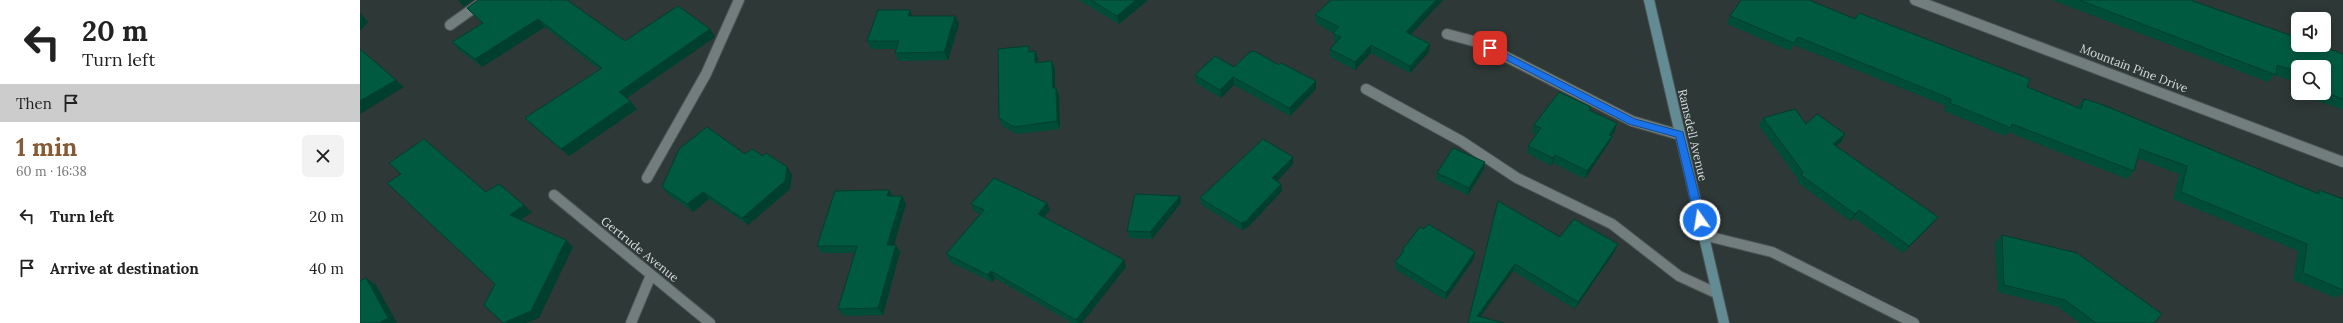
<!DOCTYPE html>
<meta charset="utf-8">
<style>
body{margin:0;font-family:Lora,serif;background:#f2f2f2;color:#222;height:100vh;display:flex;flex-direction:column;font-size:15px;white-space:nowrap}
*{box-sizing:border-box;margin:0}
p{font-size:13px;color:#767676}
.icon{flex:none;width:22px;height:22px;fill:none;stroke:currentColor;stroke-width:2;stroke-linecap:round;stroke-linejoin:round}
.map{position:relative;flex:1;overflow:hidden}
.drawer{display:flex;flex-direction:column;background:#fff;width:360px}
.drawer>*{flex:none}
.top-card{background:#fff;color:#222;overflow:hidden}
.buttons{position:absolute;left:1931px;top:12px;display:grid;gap:8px}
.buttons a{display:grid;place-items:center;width:40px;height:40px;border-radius:6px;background:#fff;box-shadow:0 2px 10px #0003;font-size:20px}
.pin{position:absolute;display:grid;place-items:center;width:34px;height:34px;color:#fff;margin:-17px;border-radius:8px;box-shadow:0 2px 6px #0006}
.me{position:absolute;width:44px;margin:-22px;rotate:347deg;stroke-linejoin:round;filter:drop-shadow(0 0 3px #0008)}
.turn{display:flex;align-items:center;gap:14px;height:84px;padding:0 16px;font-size:18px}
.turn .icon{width:52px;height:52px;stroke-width:2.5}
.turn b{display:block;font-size:28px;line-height:34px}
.then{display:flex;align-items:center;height:38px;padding:0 16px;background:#0003;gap:8px;font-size:15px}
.round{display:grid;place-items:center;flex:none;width:42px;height:42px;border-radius:6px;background:#f2f2f2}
.headline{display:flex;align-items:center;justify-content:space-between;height:68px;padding:0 16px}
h1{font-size:24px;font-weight:700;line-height:30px;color:#845a37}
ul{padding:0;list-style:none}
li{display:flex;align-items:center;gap:12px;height:52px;padding:0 16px}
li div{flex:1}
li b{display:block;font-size:15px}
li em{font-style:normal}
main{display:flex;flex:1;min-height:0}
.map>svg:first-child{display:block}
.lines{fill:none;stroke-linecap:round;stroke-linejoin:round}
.lane-casing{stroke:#4c5454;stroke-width:12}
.street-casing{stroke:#4c5454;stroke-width:12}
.secondary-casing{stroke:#4c5454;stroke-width:12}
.lane{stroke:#727d7d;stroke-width:10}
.street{stroke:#727d7d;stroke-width:10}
.secondary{stroke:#628b94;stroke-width:10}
.wall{fill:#004d37}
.shaded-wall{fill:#003f2d}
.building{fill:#005a40;stroke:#003f2d}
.route{fill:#1a73e8;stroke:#114b97}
.labels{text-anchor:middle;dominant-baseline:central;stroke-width:3;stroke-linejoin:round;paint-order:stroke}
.street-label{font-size:12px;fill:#d7dddd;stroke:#2e3837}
</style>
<main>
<section class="drawer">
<div class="top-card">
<div class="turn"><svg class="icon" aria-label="left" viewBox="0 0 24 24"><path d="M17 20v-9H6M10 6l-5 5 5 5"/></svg><div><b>20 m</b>Turn left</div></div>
<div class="then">Then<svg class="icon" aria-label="arrive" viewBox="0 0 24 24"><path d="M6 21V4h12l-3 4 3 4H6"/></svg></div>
</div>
<div class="headline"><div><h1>1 min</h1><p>60 m · 16:38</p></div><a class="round"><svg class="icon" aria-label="close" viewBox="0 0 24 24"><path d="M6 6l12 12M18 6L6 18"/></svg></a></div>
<ul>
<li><svg class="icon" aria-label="left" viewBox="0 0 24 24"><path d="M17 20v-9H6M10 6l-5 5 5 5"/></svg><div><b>Turn left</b></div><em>20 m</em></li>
<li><svg class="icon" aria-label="arrive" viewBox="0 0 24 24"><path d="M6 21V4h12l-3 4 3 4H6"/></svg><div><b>Arrive at destination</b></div><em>40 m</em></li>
</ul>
</section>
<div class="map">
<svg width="1983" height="323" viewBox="0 0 1983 323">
<rect width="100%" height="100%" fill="#2e3837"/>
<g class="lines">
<!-- lane casing -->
<g class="lane-casing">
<g id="lane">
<polyline points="90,25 125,0"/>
<polyline points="1087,34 1117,42 1272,121 1320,135"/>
<polyline points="1006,89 1101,141 1157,178 1252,224 1319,276 1356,293"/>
<polyline points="287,178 346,74 379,0"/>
<polyline points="1343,235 1412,252 1554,323"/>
</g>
</g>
<!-- street casing -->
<g class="street-casing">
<g id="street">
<polyline points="1555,0 1983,162"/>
<polyline points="194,195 350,323"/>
<polyline points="271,323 291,275"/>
</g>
</g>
<!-- secondary casing -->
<g class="secondary-casing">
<polyline id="secondary" points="1289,0 1364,323"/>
</g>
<!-- lane -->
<use href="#lane" class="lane"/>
<!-- street -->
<use href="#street" class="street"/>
<!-- secondary -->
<use href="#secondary" class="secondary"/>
</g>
<!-- wall -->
<g class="wall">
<polygon points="118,0 265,41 350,29 355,37 267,98 277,109 209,156 173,126 165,118 240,70 185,27 122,67 99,50 92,42 122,23 107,8"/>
<polygon points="719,0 788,0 759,24"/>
<polygon points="1083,0 1051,34 1069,52 1050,73 1011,53 995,70 970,57 970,49 977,42 974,41 973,33 956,23 955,15"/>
<polygon points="1692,0 1833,0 1833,1 1983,54 1983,110 1956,100 1957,93 1964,93 1964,67 1938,67 1938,83 1915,75 1908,82"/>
<polygon points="550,10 552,16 595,16 599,24 588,60 539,61 535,53 536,49 511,49 507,41"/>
<polygon points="1370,16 1495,19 1717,107 1724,99 1956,193 1959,190 1983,199 1983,293 1976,298 1933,280 1938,251 1813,199 1819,174 1777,158 1774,171 1767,179 1648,132 1645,136 1584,111 1586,106 1434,45 1430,51 1367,24"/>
<polygon points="671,52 678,59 678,63 692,61 695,69 695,88 699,96 700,129 657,134 642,126 639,118"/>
<polygon points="874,67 956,89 930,116 874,85 861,98 836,83 835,75"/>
<polygon points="1231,107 1230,111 1257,123 1255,131 1252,136 1249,143 1225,179 1193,163 1191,166 1167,153 1168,146 1177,135 1172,132 1174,125"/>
<polygon points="1403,118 1446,124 1485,134 1481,142 1476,146 1578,217 1572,224 1543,253 1494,218 1490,221 1437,182 1438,179 1399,126"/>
<polygon points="385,154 432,175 430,189 388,225 349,199 333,212 309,195 302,187"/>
<polygon points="933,157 933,164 917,181 922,191 887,228 882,230 842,205 840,198"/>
<polygon points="1124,169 1108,195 1076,180 1077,173"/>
<polygon points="532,196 546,204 534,245 536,245 540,252 523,315 484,316 478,309 495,253 462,253 457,246"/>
<polygon points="820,196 821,203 792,239 770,238 767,231"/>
<polygon points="1138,201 1200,237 1258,244 1255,251 1215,309 1153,271 1108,323"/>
<polygon points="611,204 690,210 684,217 766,267 722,323 712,323 635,278 632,282 590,262 586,254 620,214 614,211"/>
<polygon points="1642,235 1794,323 1720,323 1698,307 1638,292 1635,243"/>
<polygon points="1042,250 1114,259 1085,300 1035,269 1035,262 1041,254"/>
</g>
<!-- shaded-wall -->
<g class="shaded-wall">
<polygon points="98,0 114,0 104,7"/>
<polygon points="776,0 788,0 759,24 757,16"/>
<polygon points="1076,0 1083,0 1046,40 1046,32"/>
<polygon points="550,10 553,18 548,16"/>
<polygon points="0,12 8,22 0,31"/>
<polygon points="595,16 599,24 588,60 584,52"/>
<polygon points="178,19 185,27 122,67 115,59"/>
<polygon points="350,29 355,37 265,99 259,92"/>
<polygon points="1070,44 1069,52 1050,73 1050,66"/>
<polygon points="1011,45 1011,53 995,70 995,62"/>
<polygon points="675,51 678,59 678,71 675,63"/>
<polygon points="692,61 695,69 695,96 693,88"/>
<polygon points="873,77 874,85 861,98 860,90"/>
<polygon points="36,80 44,87 0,114 0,101"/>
<polygon points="956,81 956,89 930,116 929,108"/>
<polygon points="696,88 699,96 700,129 697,121"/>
<polygon points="270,101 277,109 209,156 201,149"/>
<polygon points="1257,123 1255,131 1247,142 1249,135"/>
<polygon points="1485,134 1481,142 1469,152 1473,144"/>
<polygon points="1252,136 1249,143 1225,179 1227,171"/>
<polygon points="1195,155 1193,163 1191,166 1193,158"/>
<polygon points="933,157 933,164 913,186 912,178"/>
<polygon points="1125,162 1124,169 1108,195 1109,188"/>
<polygon points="427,167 432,175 430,189 388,225 382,218"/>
<polygon points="921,184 922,191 887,228 882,230 881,223"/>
<polygon points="529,190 533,197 527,196"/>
<polygon points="343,192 349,199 333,212 327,204"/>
<polygon points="542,196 546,204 532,252 527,245"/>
<polygon points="820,196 821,203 792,239 790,232"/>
<polygon points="687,203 690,210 681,221 678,214"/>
<polygon points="164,205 172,212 158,222 150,215"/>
<polygon points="1499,210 1494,218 1490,221 1495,214"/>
<polygon points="1578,217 1572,224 1543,253 1549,246"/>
<polygon points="206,240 213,247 179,318 166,323 143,323"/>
<polygon points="1258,244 1255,251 1215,309 1218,302"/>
<polygon points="536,245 540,252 523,315 518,308"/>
<polygon points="1115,252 1114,259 1085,300 1086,293"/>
<polygon points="764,260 766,267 722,323 717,323 716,320"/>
<polygon points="1155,264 1153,271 1116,323 1117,316"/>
<polygon points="631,271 635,278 632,282 628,275"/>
<polygon points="6,278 16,285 37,323 19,323"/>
</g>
<!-- building -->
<g class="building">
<polygon points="118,0 190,0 191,1 192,0 207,0 265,41 318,6 350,29 259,92 270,101 201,149 165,118 242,68 178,19 115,59 92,42 123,23 107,8"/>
<polygon points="731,0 776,0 757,16"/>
<polygon points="971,0 1076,0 1046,32 1070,44 1050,66 1011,45 995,62 970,49 981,37 973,33 979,27 955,15"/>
<polygon points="1381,0 1449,0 1495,19 1499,13 1670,79 1667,87 1721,109 1724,99 1743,105 1959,194 1959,190 1983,199 1983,290 1943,273 1947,244 1821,192 1827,166 1780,149 1774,171 1652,124 1651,128 1590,103 1591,99 1438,37 1434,43 1370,16"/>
<polygon points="1719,0 1833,0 1833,1 1938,38 1938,45 1958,45 1983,54 1983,99 1964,92 1966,82 1964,82 1964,67 1938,67 1938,72 1917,65 1916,75"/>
<polygon points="518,10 550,10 548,16 595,16 584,52 535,53 539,41 507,41"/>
<polygon points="669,46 669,52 675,51 675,63 692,61 693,88 696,88 697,121 654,127 639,118 638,49"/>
<polygon points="0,49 36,80 0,101"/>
<polygon points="894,51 919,65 921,63 956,81 929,108 873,77 860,90 835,75 855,56 874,67 890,52"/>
<polygon points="1199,92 1231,107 1229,110 1257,123 1249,135 1252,136 1227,171 1195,155 1193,158 1168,146 1181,128 1174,125"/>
<polygon points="1435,109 1446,124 1457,114 1485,134 1473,144 1578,217 1549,246 1499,210 1495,214 1441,175 1443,172 1403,118"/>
<polygon points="347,127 385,154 392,149 403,156 406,153 427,167 425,181 382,218 343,192 327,204 302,187 319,149"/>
<polygon points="64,139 126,192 139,184 164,205 150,215 206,240 171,311 143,323 124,305 135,284 27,183 41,174 29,163"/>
<polygon points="903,139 933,157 912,178 921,184 886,221 881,223 840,198"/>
<polygon points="1093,148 1125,162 1109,188 1077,173"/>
<polygon points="634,178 687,203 678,214 764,260 716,320 631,271 628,275 586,254 624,210 611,204"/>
<polygon points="529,190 527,196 542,196 527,245 536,245 518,308 478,309 497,246 457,246 475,191"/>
<polygon points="775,194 820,196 790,232 767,231"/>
<polygon points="1138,201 1200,237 1214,219 1258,244 1218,302 1155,264 1117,316 1144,323 1108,323"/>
<polygon points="1068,224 1115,252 1086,293 1035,262 1044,251 1042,250 1060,227 1064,229"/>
<polygon points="1642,235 1717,253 1802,314 1794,323 1736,323 1705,300 1644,285"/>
<polygon points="6,278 28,318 19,323 0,323 0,281"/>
</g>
<!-- route -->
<polygon class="route" points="1130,45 1275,119 1323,132 1345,220 1343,223 1340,224 1335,220 1316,137 1269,124 1127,50 1125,48"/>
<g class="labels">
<!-- street labels -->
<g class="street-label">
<text transform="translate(1774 68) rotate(21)">Mountain Pine Drive</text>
<text transform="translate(1333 135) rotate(77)">Ramsdell Avenue</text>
<text transform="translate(280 249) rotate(39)">Gertrude Avenue</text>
</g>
</g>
</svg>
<div class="buttons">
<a><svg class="icon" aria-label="sound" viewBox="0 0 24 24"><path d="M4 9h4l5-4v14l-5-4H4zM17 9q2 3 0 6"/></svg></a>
<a><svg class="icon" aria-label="search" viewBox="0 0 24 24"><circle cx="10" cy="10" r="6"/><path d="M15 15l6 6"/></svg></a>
</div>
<div class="pin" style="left:1130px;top:48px;background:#d93025"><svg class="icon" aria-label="arrive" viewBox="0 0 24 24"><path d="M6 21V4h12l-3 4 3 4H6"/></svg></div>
<svg class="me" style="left:1340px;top:220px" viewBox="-20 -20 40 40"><circle r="17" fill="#1a73e8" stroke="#fff" stroke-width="3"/><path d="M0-11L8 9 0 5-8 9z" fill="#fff"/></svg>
</div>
</main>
